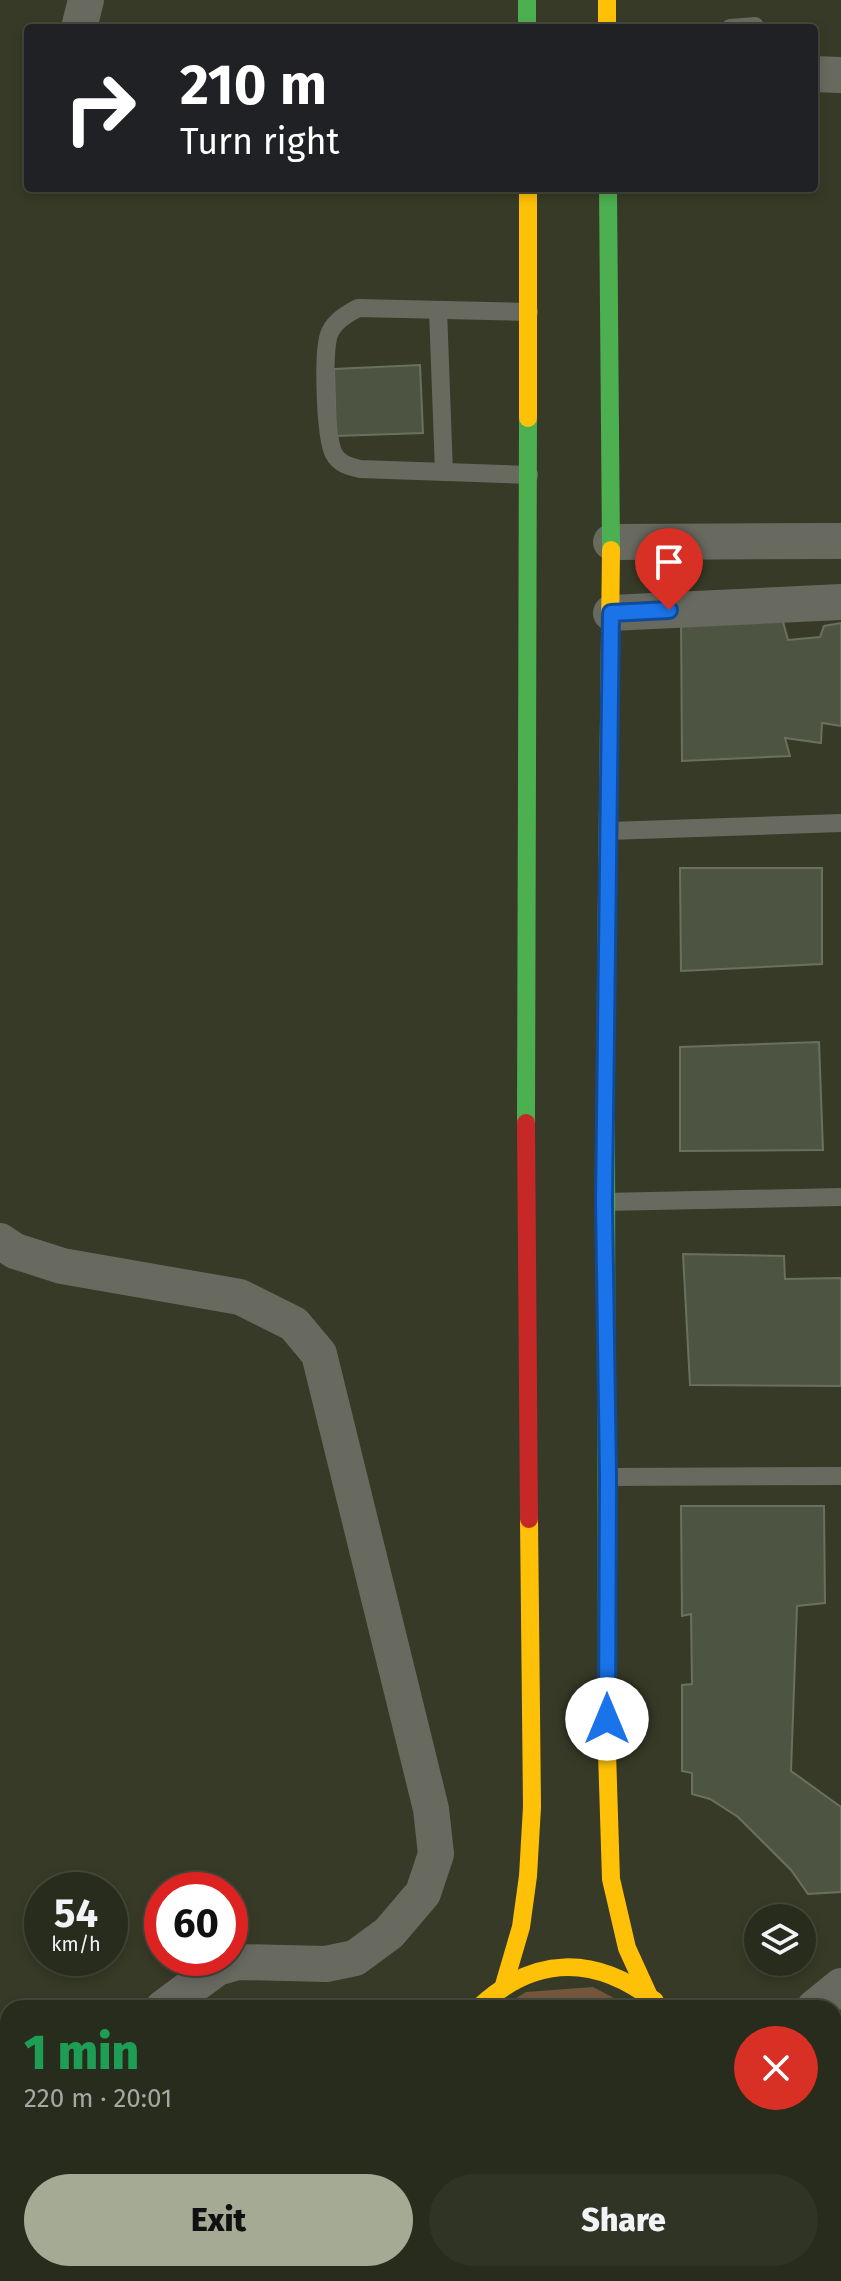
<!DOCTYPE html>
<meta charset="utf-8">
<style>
body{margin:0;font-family:"Fira Sans",sans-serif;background:#303425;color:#f1f3f6;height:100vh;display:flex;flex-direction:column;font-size:30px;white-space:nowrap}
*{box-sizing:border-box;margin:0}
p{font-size:26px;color:#a5a7a3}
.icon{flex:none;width:44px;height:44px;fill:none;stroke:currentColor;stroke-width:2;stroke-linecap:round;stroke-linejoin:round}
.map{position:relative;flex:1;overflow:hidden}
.panel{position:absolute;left:0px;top:2000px;width:842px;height:282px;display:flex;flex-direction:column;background:#282c1c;border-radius:24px 24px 0 0;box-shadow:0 4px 12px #0003,0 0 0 2px #44483b}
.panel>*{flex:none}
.banner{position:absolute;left:24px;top:24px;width:794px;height:168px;border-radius:8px;box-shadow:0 4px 12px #0003,0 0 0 2px #44483b;background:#202124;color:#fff;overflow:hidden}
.fabs{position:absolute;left:744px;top:1904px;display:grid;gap:16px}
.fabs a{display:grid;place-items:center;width:72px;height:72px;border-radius:50%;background:#282c1c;box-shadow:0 4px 12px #0003,0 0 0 2px #44483b;font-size:40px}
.speed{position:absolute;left:24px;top:1872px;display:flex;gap:16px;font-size:40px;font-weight:700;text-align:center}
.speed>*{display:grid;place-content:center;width:104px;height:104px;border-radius:50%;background:#282c1c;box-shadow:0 4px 12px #0003,0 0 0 2px #44483b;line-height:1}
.speed small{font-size:20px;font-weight:400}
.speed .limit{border:12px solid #d22;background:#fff;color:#111}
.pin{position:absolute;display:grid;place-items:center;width:68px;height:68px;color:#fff;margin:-82px -34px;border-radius:50% 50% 50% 0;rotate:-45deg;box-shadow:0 0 8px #0007}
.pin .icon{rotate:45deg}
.me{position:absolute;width:88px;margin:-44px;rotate:0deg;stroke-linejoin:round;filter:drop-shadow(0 0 6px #0008)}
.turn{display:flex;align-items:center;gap:28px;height:168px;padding:0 24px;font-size:36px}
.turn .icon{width:104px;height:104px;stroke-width:2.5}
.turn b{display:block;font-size:56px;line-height:68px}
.round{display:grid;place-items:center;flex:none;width:84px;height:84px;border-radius:42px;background:#303425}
.headline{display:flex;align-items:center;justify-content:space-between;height:136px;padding:0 24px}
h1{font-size:48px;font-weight:800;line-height:60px;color:#1e9e55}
.cta{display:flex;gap:16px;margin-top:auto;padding:16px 24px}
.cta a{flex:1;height:92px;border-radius:48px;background:#a5aa95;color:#111;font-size:32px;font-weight:800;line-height:92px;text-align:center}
.cta a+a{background:#303425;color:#f1f3f6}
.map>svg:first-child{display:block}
.green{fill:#73563c}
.building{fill:#4d5542;stroke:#6a7060;stroke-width:2}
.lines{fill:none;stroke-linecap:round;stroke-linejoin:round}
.lane{stroke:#686a60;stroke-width:18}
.street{stroke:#686a60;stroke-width:36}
.fast{stroke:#4caf50;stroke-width:18}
.slow{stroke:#ffc107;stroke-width:18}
.jam{stroke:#c62828;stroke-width:18}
.route-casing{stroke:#114b97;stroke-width:20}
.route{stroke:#1a73e8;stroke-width:14}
</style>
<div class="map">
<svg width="841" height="2281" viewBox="0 0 841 2281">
<rect width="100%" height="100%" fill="#363a26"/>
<!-- green -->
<polygon class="green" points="593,1987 633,2008 500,2008 526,1992"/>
<!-- building -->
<g class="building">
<polygon points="420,365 423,433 336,436 334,369"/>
<polygon points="681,618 782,618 788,640 820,637 824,626 841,623 841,726 822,723 821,743 785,738 790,756 682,761"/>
<polygon points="680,868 822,868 822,964 681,971"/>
<polygon points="819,1042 823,1150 680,1151 680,1047"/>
<polygon points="683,1254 784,1256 785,1279 841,1278 841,1386 690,1385"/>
<polygon points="681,1506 824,1506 825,1603 797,1606 791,1771 841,1807 841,1892 808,1894 791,1870 738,1817 710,1799 692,1794 692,1773 682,1771 682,1685 692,1684 691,1614 682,1616"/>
</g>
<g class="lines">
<!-- lane -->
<g class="lane">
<polyline points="730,28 755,26"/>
<polyline points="438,310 444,472"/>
<path d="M 529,312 L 358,308 C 347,314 336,320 330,332 C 322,347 325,439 334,454 C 339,464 350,467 360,469 L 529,475"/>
<polyline points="609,831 841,823"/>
<polyline points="604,1202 841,1197"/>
<polyline points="608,1477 841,1476"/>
</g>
<!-- street -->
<g class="street">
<polyline points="79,28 86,0"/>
<polyline points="814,74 841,75"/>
<polyline points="611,542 841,541"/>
<polyline points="611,613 841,602"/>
<polyline points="0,1241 15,1251 62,1266 240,1297 294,1324 319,1354 431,1809 436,1854 423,1893 389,1933 355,1958 326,1964 238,1962 217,1968 163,2008"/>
<polyline points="814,2008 841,1986"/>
</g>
<!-- fast -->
<g class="fast">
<polyline points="527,0 527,28"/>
<polyline points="608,188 611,550"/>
<path d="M 606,980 C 604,1237 608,1494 607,1752"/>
<polyline points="526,1123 528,418"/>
<polyline points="525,2274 526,2281"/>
</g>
<!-- slow -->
<g class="slow">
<polyline points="607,0 607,28"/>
<polyline points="528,418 528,188"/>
<polyline points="606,980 611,550"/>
<polyline points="607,1752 611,1879 627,1948 648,1994"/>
<polyline points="504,1985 521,1927 528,1876 532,1807 529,1519"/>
<path d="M 478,2008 C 534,1955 595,1955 655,2001"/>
<polyline points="0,2032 8,2032"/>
<polyline points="612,2281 614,2274"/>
</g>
<!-- jam -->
<g class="jam">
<polyline points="526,1123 529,1519"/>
<polyline points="834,2028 841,2029"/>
<polyline points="834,2081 841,2080"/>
</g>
</g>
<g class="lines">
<!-- route casing -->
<g class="route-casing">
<polyline id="route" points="607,1719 608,1477 604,1202 611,613 669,610"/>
</g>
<!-- route -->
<use href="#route" class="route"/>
</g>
</svg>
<div class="fabs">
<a><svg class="icon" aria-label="layers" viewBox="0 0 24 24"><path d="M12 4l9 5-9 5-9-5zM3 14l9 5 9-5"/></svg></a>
</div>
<div class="speed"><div>54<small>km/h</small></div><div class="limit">60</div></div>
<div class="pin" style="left:669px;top:610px;background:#d93025"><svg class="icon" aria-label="arrive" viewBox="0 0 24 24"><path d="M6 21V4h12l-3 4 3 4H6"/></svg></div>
<svg class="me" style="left:607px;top:1719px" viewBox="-20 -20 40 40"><circle r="19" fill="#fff"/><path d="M0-13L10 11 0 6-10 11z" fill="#1a73e8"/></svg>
<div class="banner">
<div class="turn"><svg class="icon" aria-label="right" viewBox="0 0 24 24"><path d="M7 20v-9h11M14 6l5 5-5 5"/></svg><div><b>210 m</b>Turn right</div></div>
</div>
<section class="panel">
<div class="headline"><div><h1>1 min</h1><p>220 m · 20:01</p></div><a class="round" style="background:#d93025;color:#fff"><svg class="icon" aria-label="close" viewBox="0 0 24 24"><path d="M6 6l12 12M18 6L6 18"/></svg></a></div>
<div class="cta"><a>Exit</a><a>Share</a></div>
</section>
</div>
